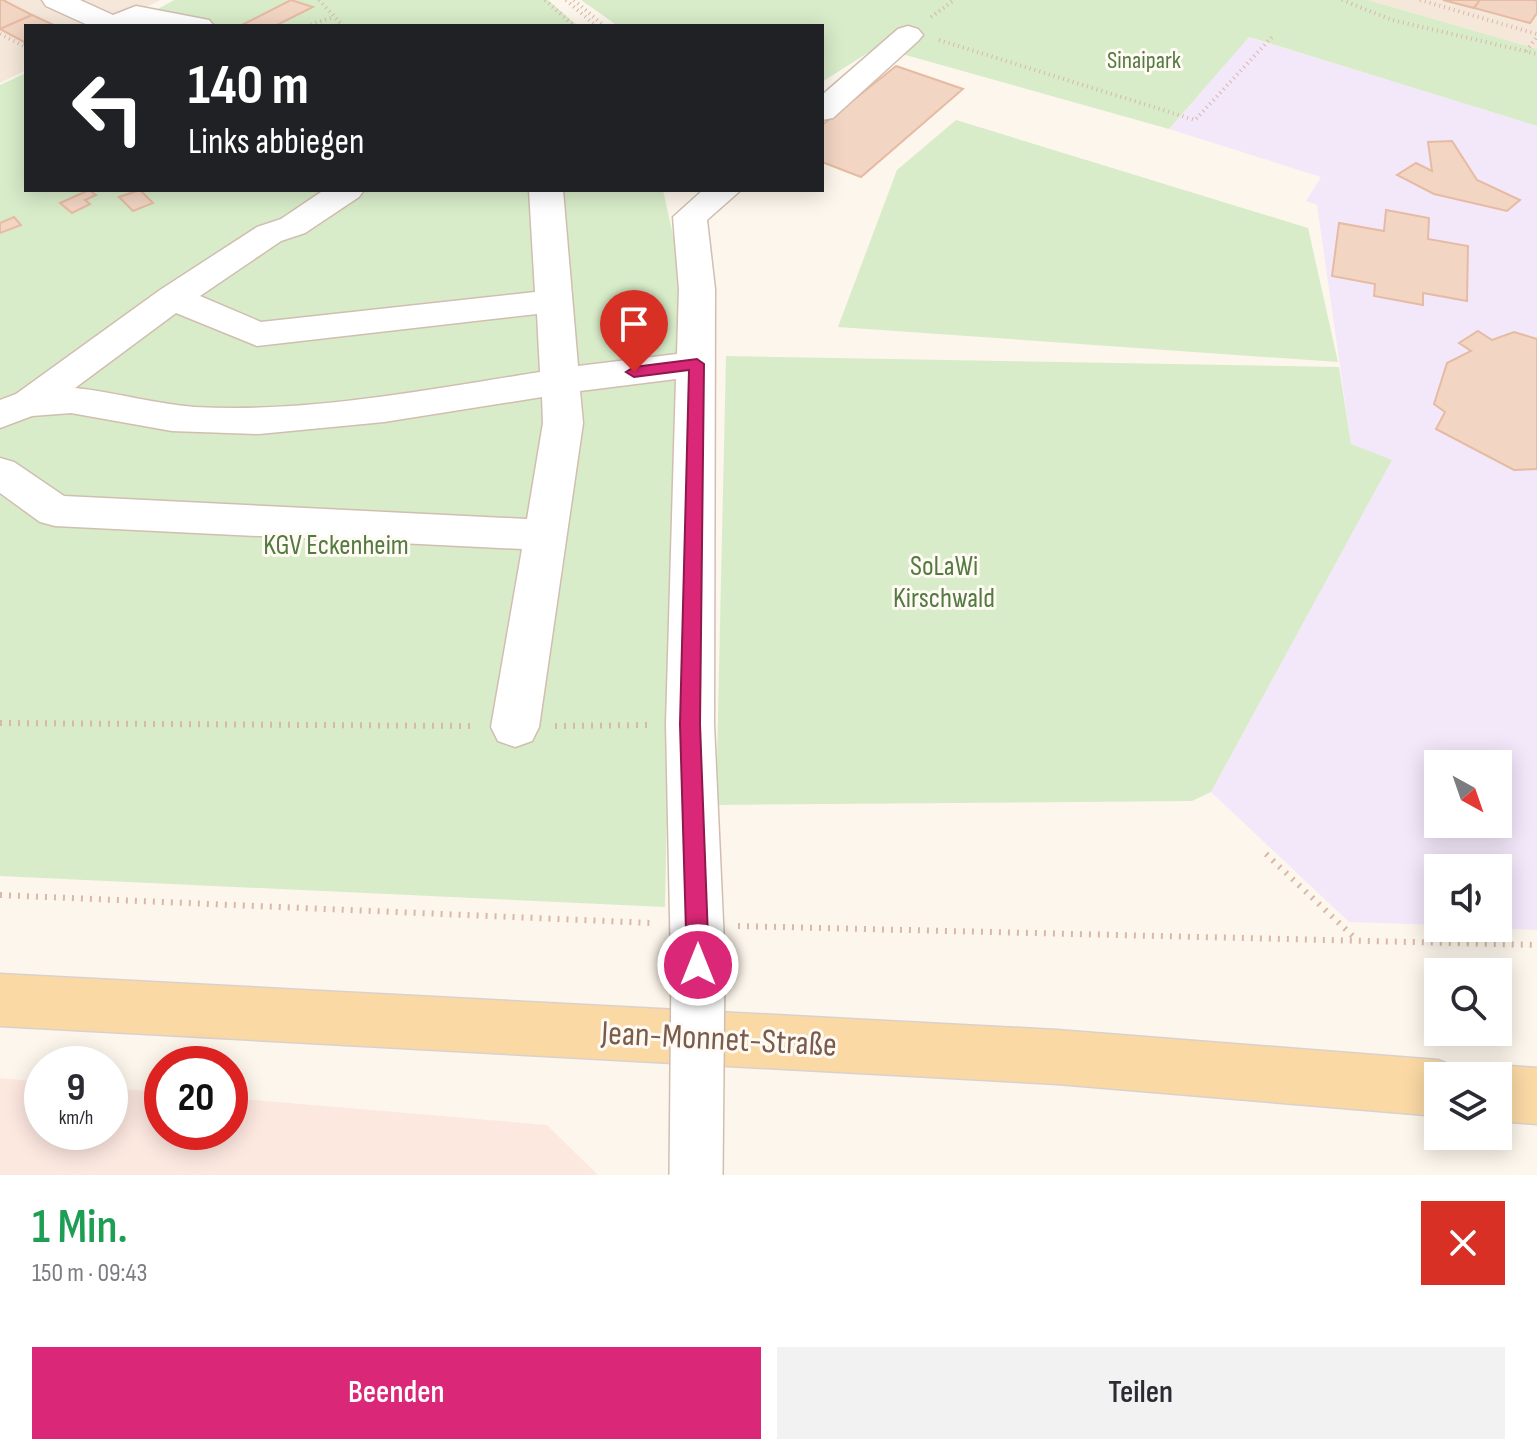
<!DOCTYPE html>
<html lang="de">
<meta charset="utf-8">
<style>
body{margin:0;font-family:"Sofia Sans Condensed",sans-serif;background:#f2f2f3;color:#2b2b33;height:100vh;display:flex;flex-direction:column;font-size:30px;white-space:nowrap}
*{box-sizing:border-box;margin:0}
p{font-size:26px;color:#7c7c81}
.icon{flex:none;width:44px;height:44px;fill:none;stroke:currentColor;stroke-width:2;stroke-linecap:round;stroke-linejoin:round}
.map{position:relative;height:1175px;overflow:hidden}
.sheet{display:flex;flex-direction:column;background:#fff;flex:1}
.sheet>*{flex:none}
.top-card{position:absolute;left:24px;top:24px;width:800px;height:168px;border-radius:0px;box-shadow:0 4px 20px #0003;background:#202124;color:#fff;overflow:hidden}
.needle{width:52px;rotate:140deg}
.controls{position:absolute;left:1424px;top:750px;display:grid;gap:16px}
.controls a{display:grid;place-items:center;width:88px;height:88px;border-radius:0px;background:#fff;box-shadow:0 4px 20px #0003;font-size:40px}
.speed{position:absolute;left:24px;top:1046px;display:flex;gap:16px;font-size:40px;font-weight:700;text-align:center}
.speed>*{display:grid;place-content:center;width:104px;height:104px;border-radius:50%;background:#fff;box-shadow:0 4px 20px #0003;line-height:1}
.speed small{font-size:20px;font-weight:400}
.speed .limit{border:12px solid #d22;background:#fff;color:#111}
.pin{position:absolute;display:grid;place-items:center;width:68px;height:68px;color:#fff;margin:-82px -34px;border-radius:50% 50% 50% 0;rotate:-45deg;box-shadow:0 0 8px #0007}
.pin .icon{rotate:45deg}
.me{position:absolute;width:88px;margin:-44px;rotate:0deg;stroke-linejoin:round;filter:drop-shadow(0 0 6px #0008)}
.turn{display:flex;align-items:center;gap:28px;height:168px;padding:0 32px;font-size:36px}
.turn .icon{width:104px;height:104px;stroke-width:2.5}
.turn b{display:block;font-size:56px;line-height:68px}
.round{display:grid;place-items:center;flex:none;width:84px;height:84px;border-radius:0px;background:#f2f2f3}
.summary{display:flex;align-items:center;justify-content:space-between;height:136px;padding:0 32px}
h1{font-size:48px;font-weight:600;line-height:60px;color:#1e9e55}
.action{display:flex;gap:16px;margin-top:auto;padding:16px 32px}
.action a{flex:1;height:92px;border-radius:0px;background:#db2777;color:#fff;font-size:32px;font-weight:600;line-height:92px;text-align:center}
.action a+a{background:#f2f2f3;color:#2b2b33}
.map>svg:first-child{display:block}
.residential{fill:#f5e8da}
.commercial{fill:#fde8e0}
.education{fill:#f3e8fa;fill-rule:evenodd}
.green{fill:#d8ecc9}
.building{fill:#f3d5c3;stroke:#e6bba3;stroke-width:2}
.lines{fill:none;stroke-linecap:round;stroke-linejoin:round}
.minor-casing{stroke:#d1beb0;stroke-width:3}
.major-casing{stroke:#dad1cd;stroke-width:3}
.path-far1{stroke:#d9b8a5;stroke-width:4;stroke-dasharray:1 4;stroke-linecap:butt}
.path{stroke:#d9b8a5;stroke-width:6;stroke-dasharray:2 7;stroke-linecap:butt}
.minor{fill:#fff;fill-rule:evenodd}
.major{fill:#fbd9a5;fill-rule:evenodd}
.minor-bridge-casing{stroke:#d1beb0;stroke-width:56;stroke-linecap:butt}
.minor-bridge{stroke:#fff;stroke-width:53}
.route{fill:#db2777;stroke:#8e194d;stroke-width:2}
.labels{text-anchor:middle;dominant-baseline:central;stroke-width:6;stroke-linejoin:round;paint-order:stroke}
.far-park-label{font-size:24px;fill:#537a41;stroke:#fffaf3}
.park-label{font-size:28px;fill:#537a41;stroke:#fffaf3}
.near-street-label{font-size:34px;fill:#7a5c4d;stroke:#fffaf3}
</style>
<div class="map">
<svg width="1537" height="1175" viewBox="0 0 1537 1175">
<rect width="100%" height="100%" fill="#fdf6ec"/>
<!-- residential -->
<g class="residential">
<polygon points="0,0 160,0 111,26 26,26 26,70 0,83"/>
<polygon points="1368,0 1537,0 1537,49"/>
</g>
<!-- commercial -->
<polygon class="commercial" points="0,1078 42,1082 42,1132 110,1132 110,1088 162,1092 162,1132 230,1132 230,1098 547,1125 598,1175 0,1175"/>
<!-- education -->
<path class="education" d="M 1248,37 L 1537,126 L 1537,930 L 1498,928 L 1498,868 L 1438,868 L 1438,925 L 1349,922 L 1211,792 L 1391,461 L 1351,444 L 1317,205 L 1306,201 L 1321,177 L 1169,129 ZM 1438,764 L 1498,764 L 1498,824 L 1438,824 Z"/>
<!-- green -->
<g class="green">
<polygon points="174,0 548,0 578,26 128,26"/>
<polygon points="581,0 1368,0 1537,49 1537,126 1249,37 1169,129 877,47 822,82 822,26 618,26"/>
<polygon points="26,73 26,190 663,190 679,262 665,907 0,876 0,85"/>
<polygon points="956,120 1308,228 1338,362 838,327 897,170"/>
<polygon points="726,356 1339,367 1351,444 1392,460 1211,792 1192,801 716,805"/>
</g>
<!-- building -->
<g class="building">
<polygon points="0,0 3,0 32,15 0,29"/>
<polygon points="291,0 313,7 275,26 240,26"/>
<polygon points="1443,0 1480,0 1474,8"/>
<polygon points="1480,0 1534,0 1537,1 1537,13 1530,23 1474,8"/>
<polygon points="32,15 56,26 26,26 26,43 0,29"/>
<polygon points="896,66 963,89 861,177 822,162 822,125"/>
<polygon points="1452,141 1477,180 1520,200 1507,211 1434,194 1397,175 1416,163 1432,171 1428,142"/>
<polygon points="89,190 96,195 85,200 90,204 72,213 60,203"/>
<polygon points="140,190 153,203 133,211 119,197"/>
<polygon points="1386,210 1429,218 1428,239 1468,246 1467,301 1423,293 1423,305 1374,296 1375,284 1332,276 1339,223 1384,231"/>
<polygon points="14,217 21,225 0,233 0,223"/>
<polygon points="1478,331 1492,340 1514,332 1537,339 1537,469 1514,470 1436,429 1445,412 1434,404 1447,363 1471,351 1459,343"/>
</g>
<g class="lines">
<!-- minor casing -->
<g class="minor-casing">
<g id="minor">
<polygon points="42,0 80,0 113,15 136,6 209,20 214,26 90,26 46,6"/>
<polygon points="908,26 918,29 923,35 918,41 833,118 822,120 822,95 898,29"/>
<path d="M 324,190 L 364,190 L 359,197 L 305,233 L 281,241 L 200,296 L 261,322 L 535,292 L 529,190 L 563,190 L 578,366 L 677,354 L 679,289 L 673,217 L 703,190 L 741,190 L 707,220 L 715,289 L 714,724 L 725,965 L 717,983 L 698,990 L 679,983 L 671,965 L 666,724 L 676,379 L 580,391 L 583,423 L 539,727 L 532,741 L 515,747 L 498,741 L 491,727 L 522,549 L 55,526 L 40,522 L 0,493 L 0,458 L 14,462 L 64,496 L 527,519 L 543,423 L 542,397 L 384,422 L 259,434 L 172,431 L 71,413 L 32,416 L 0,428 L 0,400 L 16,394 L 160,290 L 257,227 L 281,219 ZM 176,313 L 257,346 L 537,314 L 540,372 C 427,390 310,413 195,407 C 155,404 115,392 75,388 Z"/>
</g>
</g>
<!-- major casing -->
<g class="major-casing">
<g id="major">
<polygon points="0,974 1057,1030 1438,1060 1458,1068 1462,1076 1438,1076 1438,1116 1057,1084 0,1026"/>
<polygon points="1498,1065 1537,1068 1537,1124 1498,1121 1498,1076 1476,1076"/>
</g>
</g>
<!-- path-far1 -->
<g class="path-far1">
<polyline points="319,0 343,26"/>
<polyline points="545,0 574,26"/>
<polyline points="566,0 596,26"/>
<polyline points="574,0 604,26"/>
<polyline points="1342,0 1392,20 1537,54"/>
<polyline points="1420,0 1537,34"/>
<polyline points="931,17 954,0"/>
<polyline points="306,26 334,17"/>
<polyline points="0,34 26,47"/>
<polyline points="939,40 1195,120 1272,37"/>
<polyline points="1526,51 1537,37"/>
</g>
<!-- path -->
<g class="path">
<polyline points="0,723 473,726"/>
<polyline points="555,726 649,725"/>
<polyline points="1266,854 1357,940"/>
<polyline points="0,895 652,923"/>
<polyline points="738,926 1537,945"/>
</g>
<!-- minor -->
<use href="#minor" class="minor"/>
<!-- major -->
<use href="#major" class="major"/>
<!-- minor-bridge casing -->
<g class="minor-bridge-casing">
<polyline id="minor-bridge" points="696,1175 698,965"/>
</g>
<!-- minor-bridge -->
<use href="#minor-bridge" class="minor-bridge"/>
</g>
<!-- route -->
<polygon class="route" points="697,359 704,364 700,724 709,965 706,972 698,975 690,972 687,965 680,724 689,370 634,377 626,372 634,367"/>
<g class="labels">
<!-- far-park labels -->
<g class="far-park-label">
<text x="1144" y="60">Sinaipark</text>
</g>
<!-- park labels -->
<g class="park-label">
<text x="336" y="545">KGV Eckenheim</text>
<text x="944" y="566">SoLaWi<tspan x="944" dy="32">Kirschwald</tspan></text>
</g>
<!-- near-street labels -->
<g class="near-street-label">
<text transform="translate(719 1039) rotate(3)">Jean-Monnet-Straße</text>
</g>
</g>
</svg>
<div class="controls">
<a><svg class="needle" viewBox="-14 -14 28 28"><path d="M0-13l5 13h-10z" fill="#e53935"/><path d="M0 13l5-13h-10z" fill="#7c7c81"/></svg></a>
<a><svg class="icon" aria-label="sound" viewBox="0 0 24 24"><path d="M4 9h4l5-4v14l-5-4H4zM17 9q2 3 0 6"/></svg></a>
<a><svg class="icon" aria-label="search" viewBox="0 0 24 24"><circle cx="10" cy="10" r="6"/><path d="M15 15l6 6"/></svg></a>
<a><svg class="icon" aria-label="layers" viewBox="0 0 24 24"><path d="M12 4l9 5-9 5-9-5zM3 14l9 5 9-5"/></svg></a>
</div>
<div class="speed"><div>9<small>km/h</small></div><div class="limit">20</div></div>
<div class="pin" style="left:634px;top:372px;background:#d93025"><svg class="icon" aria-label="arrive" viewBox="0 0 24 24"><path d="M6 21V4h12l-3 4 3 4H6"/></svg></div>
<svg class="me" style="left:698px;top:965px" viewBox="-20 -20 40 40"><circle r="17" fill="#db2777" stroke="#fff" stroke-width="3"/><path d="M0-11L8 9 0 5-8 9z" fill="#fff"/></svg>
<div class="top-card">
<div class="turn"><svg class="icon" aria-label="left" viewBox="0 0 24 24"><path d="M17 20v-9H6M10 6l-5 5 5 5"/></svg><div><b>140 m</b>Links abbiegen</div></div>
</div>
</div>
<section class="sheet">
<div class="summary"><div><h1>1 Min.</h1><p>150 m · 09:43</p></div><a class="round" style="background:#d93025;color:#fff"><svg class="icon" aria-label="close" viewBox="0 0 24 24"><path d="M6 6l12 12M18 6L6 18"/></svg></a></div>
<div class="action"><a>Beenden</a><a>Teilen</a></div>
</section>
